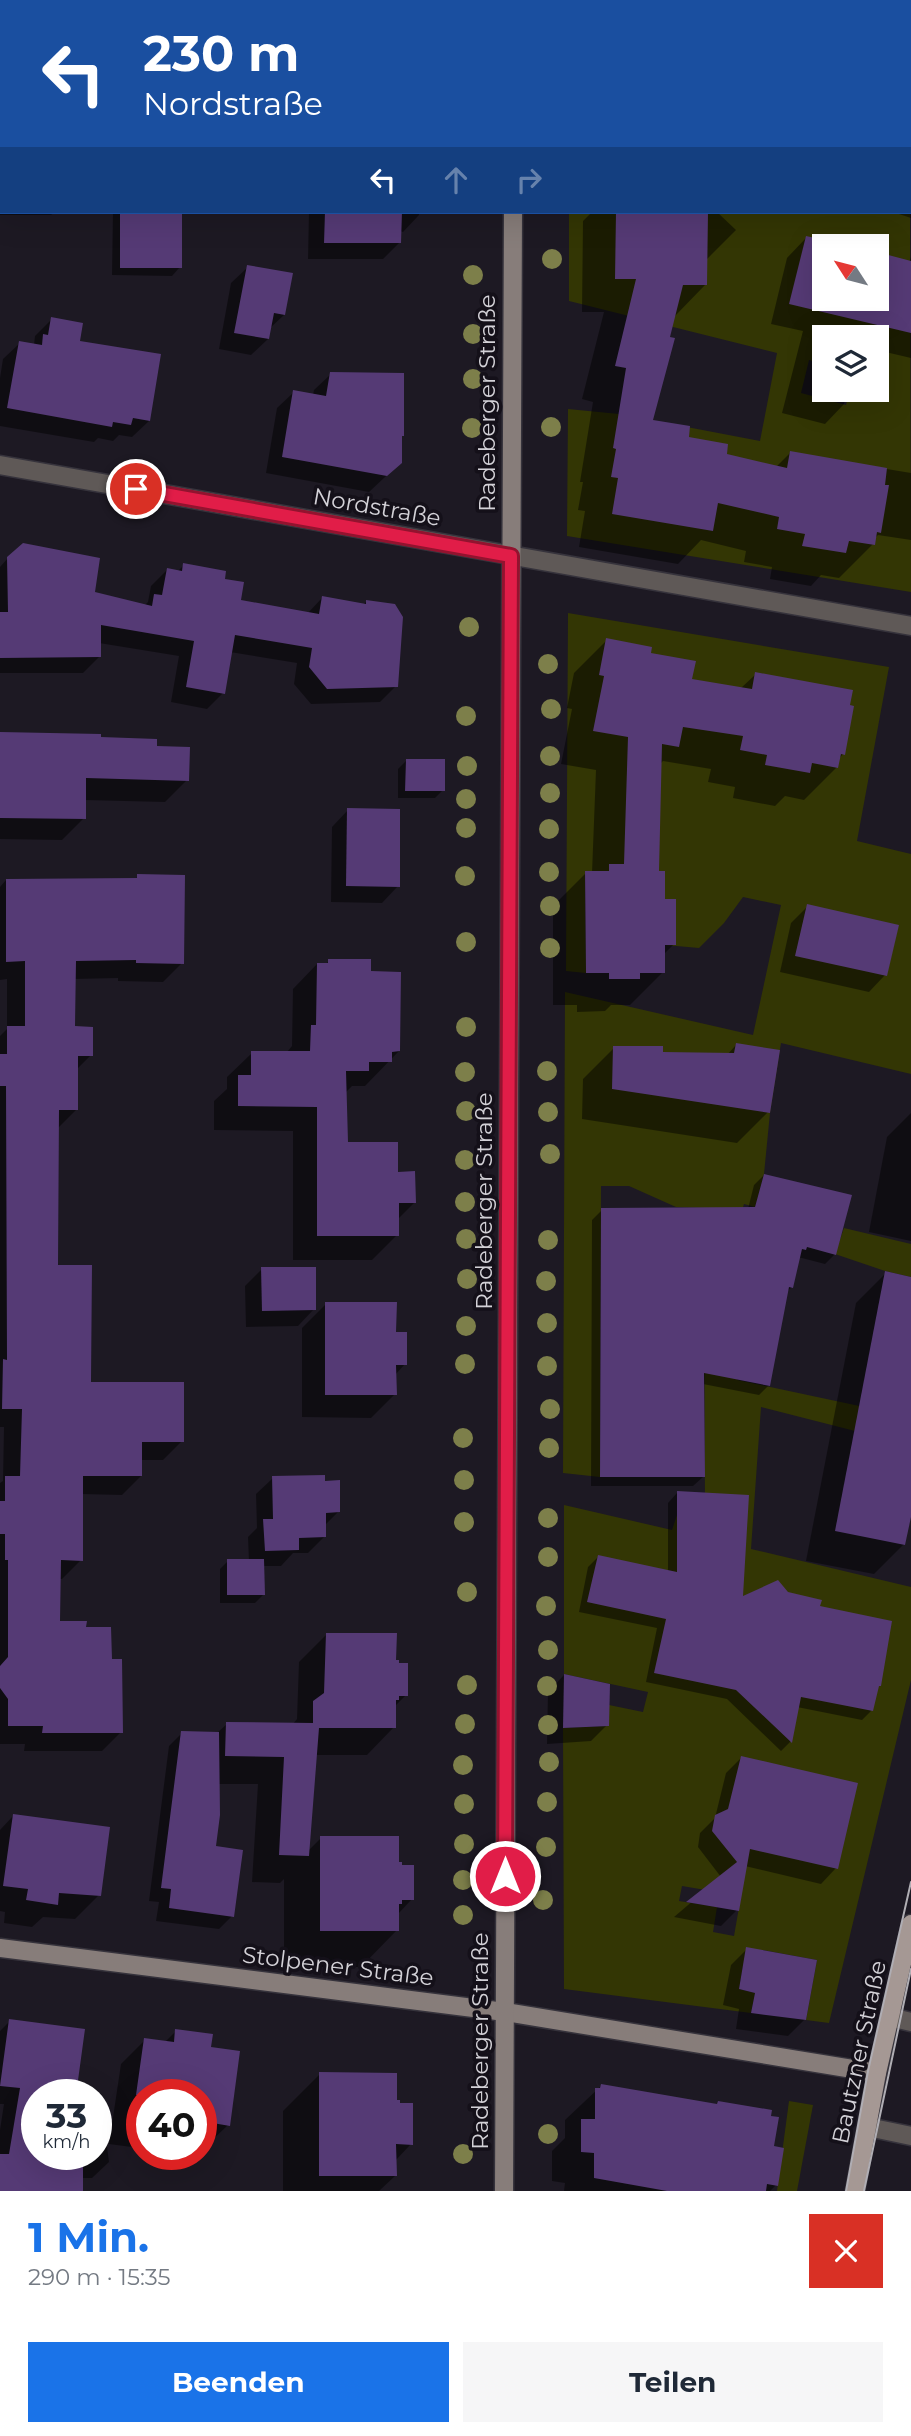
<!DOCTYPE html>
<html lang="de">
<meta charset="utf-8">
<style>
body{margin:0;font-family:Montserrat,sans-serif;background:#f6f6f7;color:#1f2937;height:100vh;display:flex;flex-direction:column;font-size:26px;white-space:nowrap}
*{box-sizing:border-box;margin:0}
p{font-size:23px;color:#747a83}
.icon{flex:none;width:38px;height:38px;fill:none;stroke:currentColor;stroke-width:2;stroke-linecap:round;stroke-linejoin:round}
.map{position:relative;height:2191px;overflow:hidden}
.panel{display:flex;flex-direction:column;background:#fff;flex:1}
.panel>*{flex:none}
.banner{position:absolute;left:0px;top:0px;width:912px;height:214px;box-shadow:0 7px 28px #0002;background:#1a4fa0;color:#fff;overflow:hidden}
.needle{width:46px;rotate:306deg}
.buttons{position:absolute;left:812px;top:234px;display:grid;gap:14px}
.buttons a{display:grid;place-items:center;width:77px;height:77px;border-radius:0px;background:#fff;box-shadow:0 7px 28px #0002;font-size:35px}
.speed{position:absolute;left:21px;top:2079px;display:flex;gap:14px;font-size:35px;font-weight:700;text-align:center}
.speed>*{display:grid;place-content:center;width:91px;height:91px;border-radius:50%;background:#fff;box-shadow:0 7px 28px #0002;line-height:1}
.speed small{font-size:18px;font-weight:400}
.speed .limit{border:10px solid #d22;background:#fff;color:#111}
.pin{position:absolute;display:grid;place-items:center;width:60px;height:60px;color:#fff;margin:-30px;border:4px solid #fff;border-radius:50%;box-shadow:0 2px 7px #0007}
.me{position:absolute;width:77px;margin:-38px;rotate:0deg;stroke-linejoin:round;filter:drop-shadow(0 0 5px #0008)}
.turn{display:flex;align-items:center;gap:24px;height:147px;padding:0 28px;font-size:32px}
.turn .icon{width:91px;height:91px;stroke-width:2.5}
.turn b{display:block;font-size:49px;line-height:60px}
.lanes{display:flex;align-items:center;height:66px;padding:0 28px;background:#0003;justify-content:center;gap:35px;direction:ltr}
.lanes .off{opacity:.35}
.round{display:grid;place-items:center;flex:none;width:74px;height:74px;border-radius:0px;background:#f6f6f7}
.headline{display:flex;align-items:center;justify-content:space-between;height:119px;padding:0 28px}
h1{font-size:42px;font-weight:700;line-height:52px;color:#1a73e8}
.primary-button{display:flex;gap:14px;margin-top:auto;padding:14px 28px}
.primary-button a{flex:1;height:80px;border-radius:0px;background:#1a73e8;color:#fff;font-size:28px;font-weight:700;line-height:80px;text-align:center}
.primary-button a+a{background:#f6f6f7;color:#1f2937}
.map>svg:first-child{display:block}
.green{fill:#333604;fill-rule:evenodd}
.shadow{fill:#0007}
.building{fill:#553a75}
.lines{fill:none;stroke-linecap:round;stroke-linejoin:round}
.lane-casing{stroke:#36333c;stroke-width:21}
.street-casing{stroke:#36333c;stroke-width:21}
.secondary-casing{stroke:#36333c;stroke-width:21}
.primary-casing{stroke:#36333c;stroke-width:21}
.lane{stroke:#5f5957;stroke-width:18}
.street{stroke:#5f5957;stroke-width:18}
.secondary{stroke:#877d7a;stroke-width:18}
.primary{stroke:#a59894;stroke-width:18}
.tram{stroke:#b0aeb4;stroke-width:2}
.tree{fill:#7d7f4a}
.route-casing{stroke:#92132f;stroke-width:18}
.route{stroke:#e11d48;stroke-width:12}
.labels{text-anchor:middle;dominant-baseline:central;stroke-width:7;stroke-linejoin:round;paint-order:stroke}
.street-label{font-size:23px;fill:#d3d1d7;stroke:#141019}
</style>
<div class="map">
<svg width="911" height="2191" viewBox="0 0 911 2191">
<rect width="100%" height="100%" fill="#1d1923"/>
<!-- green -->
<g class="green">
<polygon points="569,0 887,0 886,2"/>
<path d="M 910,191 L 911,592 L 567,536 L 568,409 L 619,414 L 760,441 L 777,353 L 569,301 L 569,212 L 910,212 ZM 824,247 L 877,247 L 877,299 L 824,299 ZM 824,338 L 877,338 L 877,390 L 850,390 L 846,405 L 801,393 L 809,360 L 824,364 Z"/>
<path d="M 568,613 L 889,667 L 857,841 L 911,854 L 911,1074 L 781,1043 L 770,1113 L 764,1174 L 755,1207 L 744,1204 L 741,1214 L 756,1281 L 737,1380 L 911,1417 L 855,1431 L 761,1407 L 751,1549 L 911,1587 L 911,1680 L 829,2023 L 806,2020 L 817,1960 L 763,1950 L 743,1965 L 739,1989 L 755,1993 L 751,2013 L 564,1989 L 563,1728 L 609,1726 L 609,1705 L 643,1712 L 648,1692 L 564,1674 L 564,1505 L 672,1530 L 677,1515 L 705,1514 L 704,1208 L 676,1207 L 629,1186 L 601,1186 L 600,1477 L 563,1473 L 565,992 L 753,1035 L 781,905 L 743,897 L 724,923 L 699,948 L 665,945 L 585,872 L 586,973 L 566,971 ZM 682,1886 L 741,1896 L 734,1936 L 713,1932 L 717,1907 L 679,1901 Z"/>
<polygon points="844,1228 911,1244 911,1277 885,1271 835,1254"/>
<polygon points="789,2101 813,2105 797,2191 777,2191"/>
</g>
<!-- shadow -->
<g class="shadow">
<polygon points="0,0 76,0 2,2 2,212 55,212 51,215 0,215"/>
<rect x="174" y="0" width="36" height="2"/>
<polygon points="322,0 402,0 322,2"/>
<polygon points="582,0 654,0 582,2"/>
<polygon points="871,0 911,0 911,83 910,2 870,2"/>
<polygon points="910,138 911,138 911,218 893,212 910,212"/>
<polygon points="113,212 180,212 180,267 172,276 112,275"/>
<polygon points="309,212 419,212 419,215 403,232 400,231 400,242 383,259 308,259"/>
<polygon points="592,212 717,212 736,230 706,260 706,284 674,317 651,421 725,455 776,467 790,453 911,473 911,540 878,535 874,539 873,544 839,578 821,575 811,586 770,579 772,567 744,562 746,551 701,540 678,564 579,547 585,511 578,510 583,482 580,482 593,402 582,399 604,312 582,312 583,221"/>
<polygon points="806,238 824,247 824,299 877,299 877,254 909,263 911,257 911,358 877,350 877,338 824,338 824,390 848,390 844,404 825,424 782,413 803,331 771,324 787,258"/>
<polygon points="248,267 284,315 269,329 268,339 251,355 219,349 231,283"/>
<polygon points="52,319 78,342 149,421 132,437 119,435 113,441 98,438 94,442 0,426 0,378 3,359 20,343 34,345 35,336"/>
<polygon points="331,374 400,463 369,492 266,473 277,408 294,392 313,395 314,390"/>
<polygon points="8,558 93,593 144,606 148,602 151,586 167,570 177,572 184,565 223,580 239,601 307,614 322,598 363,605 367,601 396,686 380,702 311,704 294,684 297,663 230,652 223,693 207,709 171,702 179,656 99,643 99,657 83,673 0,673 0,567"/>
<polygon points="607,640 649,655 690,680 741,688 756,674 843,754 838,760 837,767 804,800 785,796 775,806 733,798 735,787 708,782 711,769 663,761 660,764 658,873 674,944 663,955 663,972 630,1005 611,1005 605,1011 577,1012 577,1005 553,1005 553,906 586,873 592,873 596,770 561,764 572,709 567,708 574,673"/>
<polygon points="0,733 99,739 155,748 187,780 165,802 84,800 84,818 62,840 0,839"/>
<polygon points="406,761 443,790 435,798 398,798 398,769"/>
<polygon points="348,810 398,886 382,903 331,902 332,827"/>
<polygon points="138,876 182,963 163,982 118,981 118,978 74,979 74,1028 91,1055 76,1070 77,1109 57,1129 56,1267 90,1384 182,1441 163,1460 141,1460 141,1476 122,1495 81,1494 81,1560 62,1579 59,1579 59,1623 84,1629 110,1661 121,1732 102,1751 24,1751 25,1744 0,1744 0,1483 3,1481 4,1427 0,1427 0,1036 7,1029 7,979 0,980 0,887 6,880 135,880"/>
<polygon points="808,906 885,975 869,992 780,972 791,923"/>
<polygon points="329,961 369,973 399,1051 365,1086 352,1086 345,1093 346,1144 397,1173 414,1203 397,1220 397,1235 372,1260 293,1260 293,1131 214,1130 214,1101 227,1089 227,1077 252,1053 287,1052 292,1046 293,989 317,964 325,965"/>
<polygon points="736,1045 768,1112 737,1143 582,1119 583,1079 614,1048 662,1054 727,1055"/>
<polygon points="911,1113 911,1241 869,1232 887,1137"/>
<polygon points="764,1175 835,1254 825,1264 798,1257 792,1287 786,1292 769,1385 759,1395 703,1384 703,1477 693,1486 591,1486 592,1220 602,1210 748,1209 754,1185"/>
<polygon points="262,1269 314,1309 298,1326 246,1327 245,1286"/>
<polygon points="886,1273 911,1279 911,1516 904,1544 874,1574 806,1561 856,1303"/>
<polygon points="326,1304 395,1333 405,1364 395,1375 395,1394 371,1418 302,1417 302,1328"/>
<polygon points="273,1478 324,1482 338,1512 324,1526 324,1537 308,1553 293,1553 281,1566 263,1566 263,1595 255,1603 220,1603 220,1569 228,1561 249,1561 248,1537 257,1528 256,1494"/>
<polygon points="677,1493 741,1599 787,1594 818,1608 871,1711 862,1720 797,1707 790,1742 781,1751 727,1699 646,1682 657,1628 579,1612 588,1567 598,1557 668,1572 668,1503"/>
<polygon points="327,1634 395,1662 406,1695 395,1706 394,1727 367,1755 315,1755 308,1851 321,1838 397,1863 412,1899 398,1914 397,1930 361,1967 284,1967 284,1879 280,1883 252,1882 258,1784 218,1784 214,1848 232,1916 219,1929 156,1921 159,1902 149,1901 169,1746 182,1733 217,1733 227,1724 292,1725 297,1719 299,1662"/>
<polygon points="564,1675 607,1725 591,1741 547,1744 548,1692"/>
<polygon points="741,1758 836,1868 821,1884 745,1866 737,1910 721,1926 674,1917 721,1877 698,1847 700,1833 715,1818 726,1773"/>
<polygon points="13,1816 99,1895 75,1919 43,1917 32,1927 4,1923 5,1912 0,1911 0,1830"/>
<polygon points="747,1949 805,2019 788,2036 736,2029 739,2009 723,2005 731,1965"/>
<polygon points="10,2021 37,2095 37,2154 96,2154 96,2123 104,2124 109,2162 92,2178 81,2178 81,2191 0,2191 0,2130 4,2104 0,2104 0,2031"/>
<polygon points="176,2031 209,2049 228,2125 204,2148 201,2148 201,2095 142,2095 142,2145 139,2148 109,2144 121,2064 145,2040 164,2043"/>
<polygon points="320,2074 395,2102 411,2144 395,2161 395,2176 379,2191 283,2191 283,2111"/>
<polygon points="601,2086 772,2147 776,2185 770,2191 564,2191 565,2183 552,2181 552,2151 565,2138 565,2120"/>
</g>
<!-- building -->
<g class="building">
<rect x="120" y="212" width="62" height="56"/>
<polygon points="325,212 402,212 401,243 324,243"/>
<polygon points="616,212 708,212 707,285 683,285 670,337 675,338 653,420 690,426 689,437 728,444 727,454 787,468 790,451 887,468 885,485 889,485 881,533 877,532 875,545 849,541 846,553 802,546 805,534 777,529 779,517 718,503 713,531 612,514 618,478 611,477 616,449 613,448 626,368 615,366 636,279 615,279"/>
<polygon points="806,236 857,247 824,247 824,299 877,299 877,252 911,261 911,333 789,304"/>
<polygon points="247,265 293,273 285,315 274,313 269,339 234,333"/>
<polygon points="51,317 83,323 80,341 161,354 150,421 133,418 131,425 113,422 112,427 7,408 19,341 42,345 43,334 48,335"/>
<polygon points="330,372 404,373 404,436 402,436 402,463 387,476 282,457 293,390 326,396"/>
<polygon points="23,543 100,558 95,592 152,606 154,594 162,595 167,568 182,571 183,563 226,571 225,579 244,582 241,600 319,614 322,596 366,604 366,600 395,604 403,617 398,687 327,689 309,667 312,648 235,635 225,694 186,687 194,641 101,625 101,657 0,658 0,612 8,612 7,557"/>
<polygon points="606,638 652,647 651,653 696,661 692,679 752,689 755,672 853,690 850,705 854,706 845,755 841,754 838,768 812,763 810,773 765,765 767,755 740,750 743,736 683,727 679,747 662,744 659,871 665,871 665,899 676,899 676,945 665,945 665,973 640,973 640,979 609,979 609,973 586,973 585,871 609,871 609,864 624,864 628,737 593,731 604,676 599,675"/>
<polygon points="0,732 101,734 101,737 157,739 157,746 190,747 189,781 86,778 86,819 0,818"/>
<polygon points="406,759 445,759 445,791 405,791"/>
<polygon points="347,808 400,809 400,887 346,886"/>
<polygon points="137,874 185,875 184,964 136,963 136,960 76,961 75,1026 93,1027 93,1056 78,1056 78,1110 59,1110 58,1265 92,1265 91,1382 184,1382 184,1442 142,1442 142,1476 83,1476 83,1561 61,1560 60,1621 87,1621 86,1627 111,1627 112,1659 122,1659 123,1733 42,1733 43,1726 8,1726 8,1699 0,1688 0,1666 8,1657 8,1560 5,1560 5,1534 0,1534 0,1501 5,1501 5,1476 20,1476 22,1409 2,1409 3,1359 7,1360 6,1086 0,1086 0,1054 7,1054 7,1026 25,1026 25,961 6,962 6,879 137,878"/>
<polygon points="807,904 899,925 887,976 795,956"/>
<polygon points="328,959 371,959 371,971 401,972 400,1051 392,1052 392,1062 369,1062 369,1071 346,1071 348,1142 398,1142 398,1172 415,1171 416,1203 399,1203 399,1236 317,1236 317,1107 238,1106 238,1075 251,1075 251,1051 310,1051 311,1025 316,1025 317,963 328,963"/>
<polygon points="736,1043 780,1050 770,1113 612,1089 613,1046 663,1046 663,1052 734,1053"/>
<polygon points="764,1174 852,1195 836,1255 807,1247 806,1250 802,1249 793,1288 789,1287 770,1386 704,1373 705,1477 600,1477 601,1208 755,1207"/>
<polygon points="261,1267 316,1267 316,1310 262,1311"/>
<polygon points="885,1271 911,1277 911,1517 905,1545 835,1531"/>
<polygon points="325,1302 397,1302 396,1332 407,1332 407,1365 396,1365 397,1395 325,1395"/>
<polygon points="325,1475 325,1481 340,1480 340,1512 326,1513 326,1537 299,1538 299,1550 265,1551 263,1519 273,1519 272,1476"/>
<polygon points="677,1491 749,1495 743,1596 778,1580 788,1592 822,1600 820,1606 892,1621 881,1686 879,1686 873,1711 801,1697 792,1743 736,1690 654,1673 666,1619 587,1602 598,1555 677,1572"/>
<polygon points="227,1559 264,1559 265,1595 227,1595"/>
<polygon points="326,1633 397,1633 396,1660 399,1660 399,1663 408,1663 408,1696 399,1696 399,1700 396,1700 396,1728 319,1728 309,1856 279,1855 284,1757 225,1756 226,1722 313,1723 313,1701 324,1693"/>
<polygon points="564,1674 610,1684 609,1726 563,1728"/>
<polygon points="181,1731 219,1732 220,1815 216,1846 243,1850 234,1917 169,1908 171,1889 161,1888"/>
<polygon points="741,1756 858,1783 838,1869 750,1849 739,1911 686,1902 737,1862 712,1831 715,1815 728,1809"/>
<polygon points="13,1814 110,1827 101,1896 59,1893 58,1905 26,1900 28,1889 3,1886"/>
<polygon points="320,1836 399,1836 399,1862 402,1862 402,1865 414,1865 414,1900 402,1900 402,1904 399,1904 399,1931 320,1931"/>
<polygon points="746,1947 817,1960 806,2020 751,2013 755,1993 739,1989"/>
<polygon points="9,2019 85,2029 76,2095 37,2095 37,2154 83,2154 83,2191 0,2191 0,2154 9,2154 20,2088 0,2086"/>
<polygon points="175,2029 213,2034 211,2047 240,2051 230,2126 201,2121 201,2095 136,2095 144,2038 174,2042"/>
<polygon points="319,2072 397,2073 397,2100 400,2100 400,2103 413,2103 413,2145 396,2144 397,2176 319,2176"/>
<polygon points="601,2084 717,2104 718,2101 772,2110 771,2116 779,2117 774,2146 784,2148 778,2186 767,2184 766,2191 667,2191 594,2178 594,2153 581,2152 581,2119 595,2119 595,2088 600,2088"/>
</g>
<g class="lines">
<!-- lane casing -->
<g class="lane-casing">
<g id="lane">
<polyline points="890,2017 911,2022"/>
<polyline points="868,2127 911,2136"/>
</g>
</g>
<!-- street casing -->
<g class="street-casing">
<polyline id="street" points="0,465 911,626"/>
</g>
<!-- secondary casing -->
<g class="secondary-casing">
<g id="secondary">
<polyline points="514,2 514,0"/>
<polyline points="0,1948 505,2012 877,2073"/>
<polyline points="504,2191 513,212"/>
</g>
</g>
<!-- primary casing -->
<g class="primary-casing">
<polyline id="primary" points="855,2191 877,2073 911,1924"/>
</g>
<!-- lane -->
<use href="#lane" class="lane"/>
<!-- street -->
<use href="#street" class="street"/>
<!-- secondary -->
<use href="#secondary" class="secondary"/>
<!-- primary -->
<use href="#primary" class="primary"/>
<!-- tram -->
<g class="tram">
<polyline points="846,2191 868,2071 911,1882"/>
<polyline points="864,2191 911,1969"/>
</g>
</g>
<!-- trees -->
<g class="tree">
<circle cx="552" cy="259" r="10"/>
<circle cx="473" cy="275" r="10"/>
<circle cx="473" cy="334" r="10"/>
<circle cx="473" cy="379" r="10"/>
<circle cx="551" cy="427" r="10"/>
<circle cx="472" cy="428" r="10"/>
<circle cx="469" cy="627" r="10"/>
<circle cx="548" cy="664" r="10"/>
<circle cx="551" cy="709" r="10"/>
<circle cx="466" cy="716" r="10"/>
<circle cx="550" cy="756" r="10"/>
<circle cx="467" cy="766" r="10"/>
<circle cx="550" cy="793" r="10"/>
<circle cx="466" cy="799" r="10"/>
<circle cx="466" cy="828" r="10"/>
<circle cx="549" cy="829" r="10"/>
<circle cx="549" cy="872" r="10"/>
<circle cx="465" cy="876" r="10"/>
<circle cx="550" cy="906" r="10"/>
<circle cx="466" cy="942" r="10"/>
<circle cx="550" cy="948" r="10"/>
<circle cx="466" cy="1027" r="10"/>
<circle cx="547" cy="1071" r="10"/>
<circle cx="465" cy="1072" r="10"/>
<circle cx="466" cy="1111" r="10"/>
<circle cx="548" cy="1112" r="10"/>
<circle cx="550" cy="1154" r="10"/>
<circle cx="465" cy="1160" r="10"/>
<circle cx="465" cy="1202" r="10"/>
<circle cx="466" cy="1239" r="10"/>
<circle cx="548" cy="1240" r="10"/>
<circle cx="467" cy="1279" r="10"/>
<circle cx="546" cy="1281" r="10"/>
<circle cx="547" cy="1323" r="10"/>
<circle cx="466" cy="1326" r="10"/>
<circle cx="465" cy="1364" r="10"/>
<circle cx="547" cy="1366" r="10"/>
<circle cx="550" cy="1409" r="10"/>
<circle cx="463" cy="1438" r="10"/>
<circle cx="549" cy="1448" r="10"/>
<circle cx="464" cy="1480" r="10"/>
<circle cx="548" cy="1518" r="10"/>
<circle cx="464" cy="1522" r="10"/>
<circle cx="548" cy="1557" r="10"/>
<circle cx="467" cy="1592" r="10"/>
<circle cx="546" cy="1606" r="10"/>
<circle cx="548" cy="1650" r="10"/>
<circle cx="467" cy="1685" r="10"/>
<circle cx="547" cy="1686" r="10"/>
<circle cx="465" cy="1724" r="10"/>
<circle cx="548" cy="1725" r="10"/>
<circle cx="549" cy="1762" r="10"/>
<circle cx="463" cy="1765" r="10"/>
<circle cx="547" cy="1802" r="10"/>
<circle cx="464" cy="1804" r="10"/>
<circle cx="464" cy="1844" r="10"/>
<circle cx="546" cy="1847" r="10"/>
<circle cx="463" cy="1880" r="10"/>
<circle cx="543" cy="1900" r="10"/>
<circle cx="463" cy="1915" r="10"/>
<circle cx="548" cy="2134" r="10"/>
<circle cx="463" cy="2154" r="10"/>
</g>
<g class="lines">
<!-- route casing -->
<g class="route-casing">
<polyline id="route" points="136,489 511,556 505,1876"/>
</g>
<!-- route -->
<use href="#route" class="route"/>
</g>
<g class="labels">
<!-- street labels -->
<g class="street-label">
<text transform="translate(487 403) rotate(-90)">Radeberger Straße</text>
<text transform="translate(377 507) rotate(10)">Nordstraße</text>
<text transform="translate(484 1201) rotate(-90)">Radeberger Straße</text>
<text transform="translate(338 1966) rotate(7)">Stolpener Straße</text>
<text transform="translate(480 2041) rotate(-90)">Radeberger Straße</text>
<text transform="translate(859 2052) rotate(-78)">Bautzner Straße</text>
</g>
</g>
</svg>
<div class="buttons">
<a><svg class="needle" viewBox="-14 -14 28 28"><path d="M0-13l5 13h-10z" fill="#e53935"/><path d="M0 13l5-13h-10z" fill="#747a83"/></svg></a>
<a><svg class="icon" aria-label="layers" viewBox="0 0 24 24"><path d="M12 4l9 5-9 5-9-5zM3 14l9 5 9-5"/></svg></a>
</div>
<div class="speed"><div>33<small>km/h</small></div><div class="limit">40</div></div>
<div class="pin" style="left:136px;top:489px;background:#d93025"><svg class="icon" aria-label="arrive" viewBox="0 0 24 24"><path d="M6 21V4h12l-3 4 3 4H6"/></svg></div>
<svg class="me" style="left:505px;top:1876px" viewBox="-20 -20 40 40"><circle r="17" fill="#e11d48" stroke="#fff" stroke-width="3"/><path d="M0-11L8 9 0 5-8 9z" fill="#fff"/></svg>
<div class="banner">
<div class="turn"><svg class="icon" aria-label="left" viewBox="0 0 24 24"><path d="M17 20v-9H6M10 6l-5 5 5 5"/></svg><div><b>230 m</b>Nordstraße</div></div>
<div class="lanes"><svg class="icon" aria-label="left" viewBox="0 0 24 24"><path d="M17 20v-9H6M10 6l-5 5 5 5"/></svg><svg class="icon off" aria-label="ahead" viewBox="0 0 24 24"><path d="M12 20V5M6 11l6-6 6 6"/></svg><svg class="icon off" aria-label="right" viewBox="0 0 24 24"><path d="M7 20v-9h11M14 6l5 5-5 5"/></svg></div>
</div>
</div>
<section class="panel">
<div class="headline"><div><h1>1 Min.</h1><p>290 m · 15:35</p></div><a class="round" style="background:#d93025;color:#fff"><svg class="icon" aria-label="close" viewBox="0 0 24 24"><path d="M6 6l12 12M18 6L6 18"/></svg></a></div>
<div class="primary-button"><a>Beenden</a><a>Teilen</a></div>
</section>
